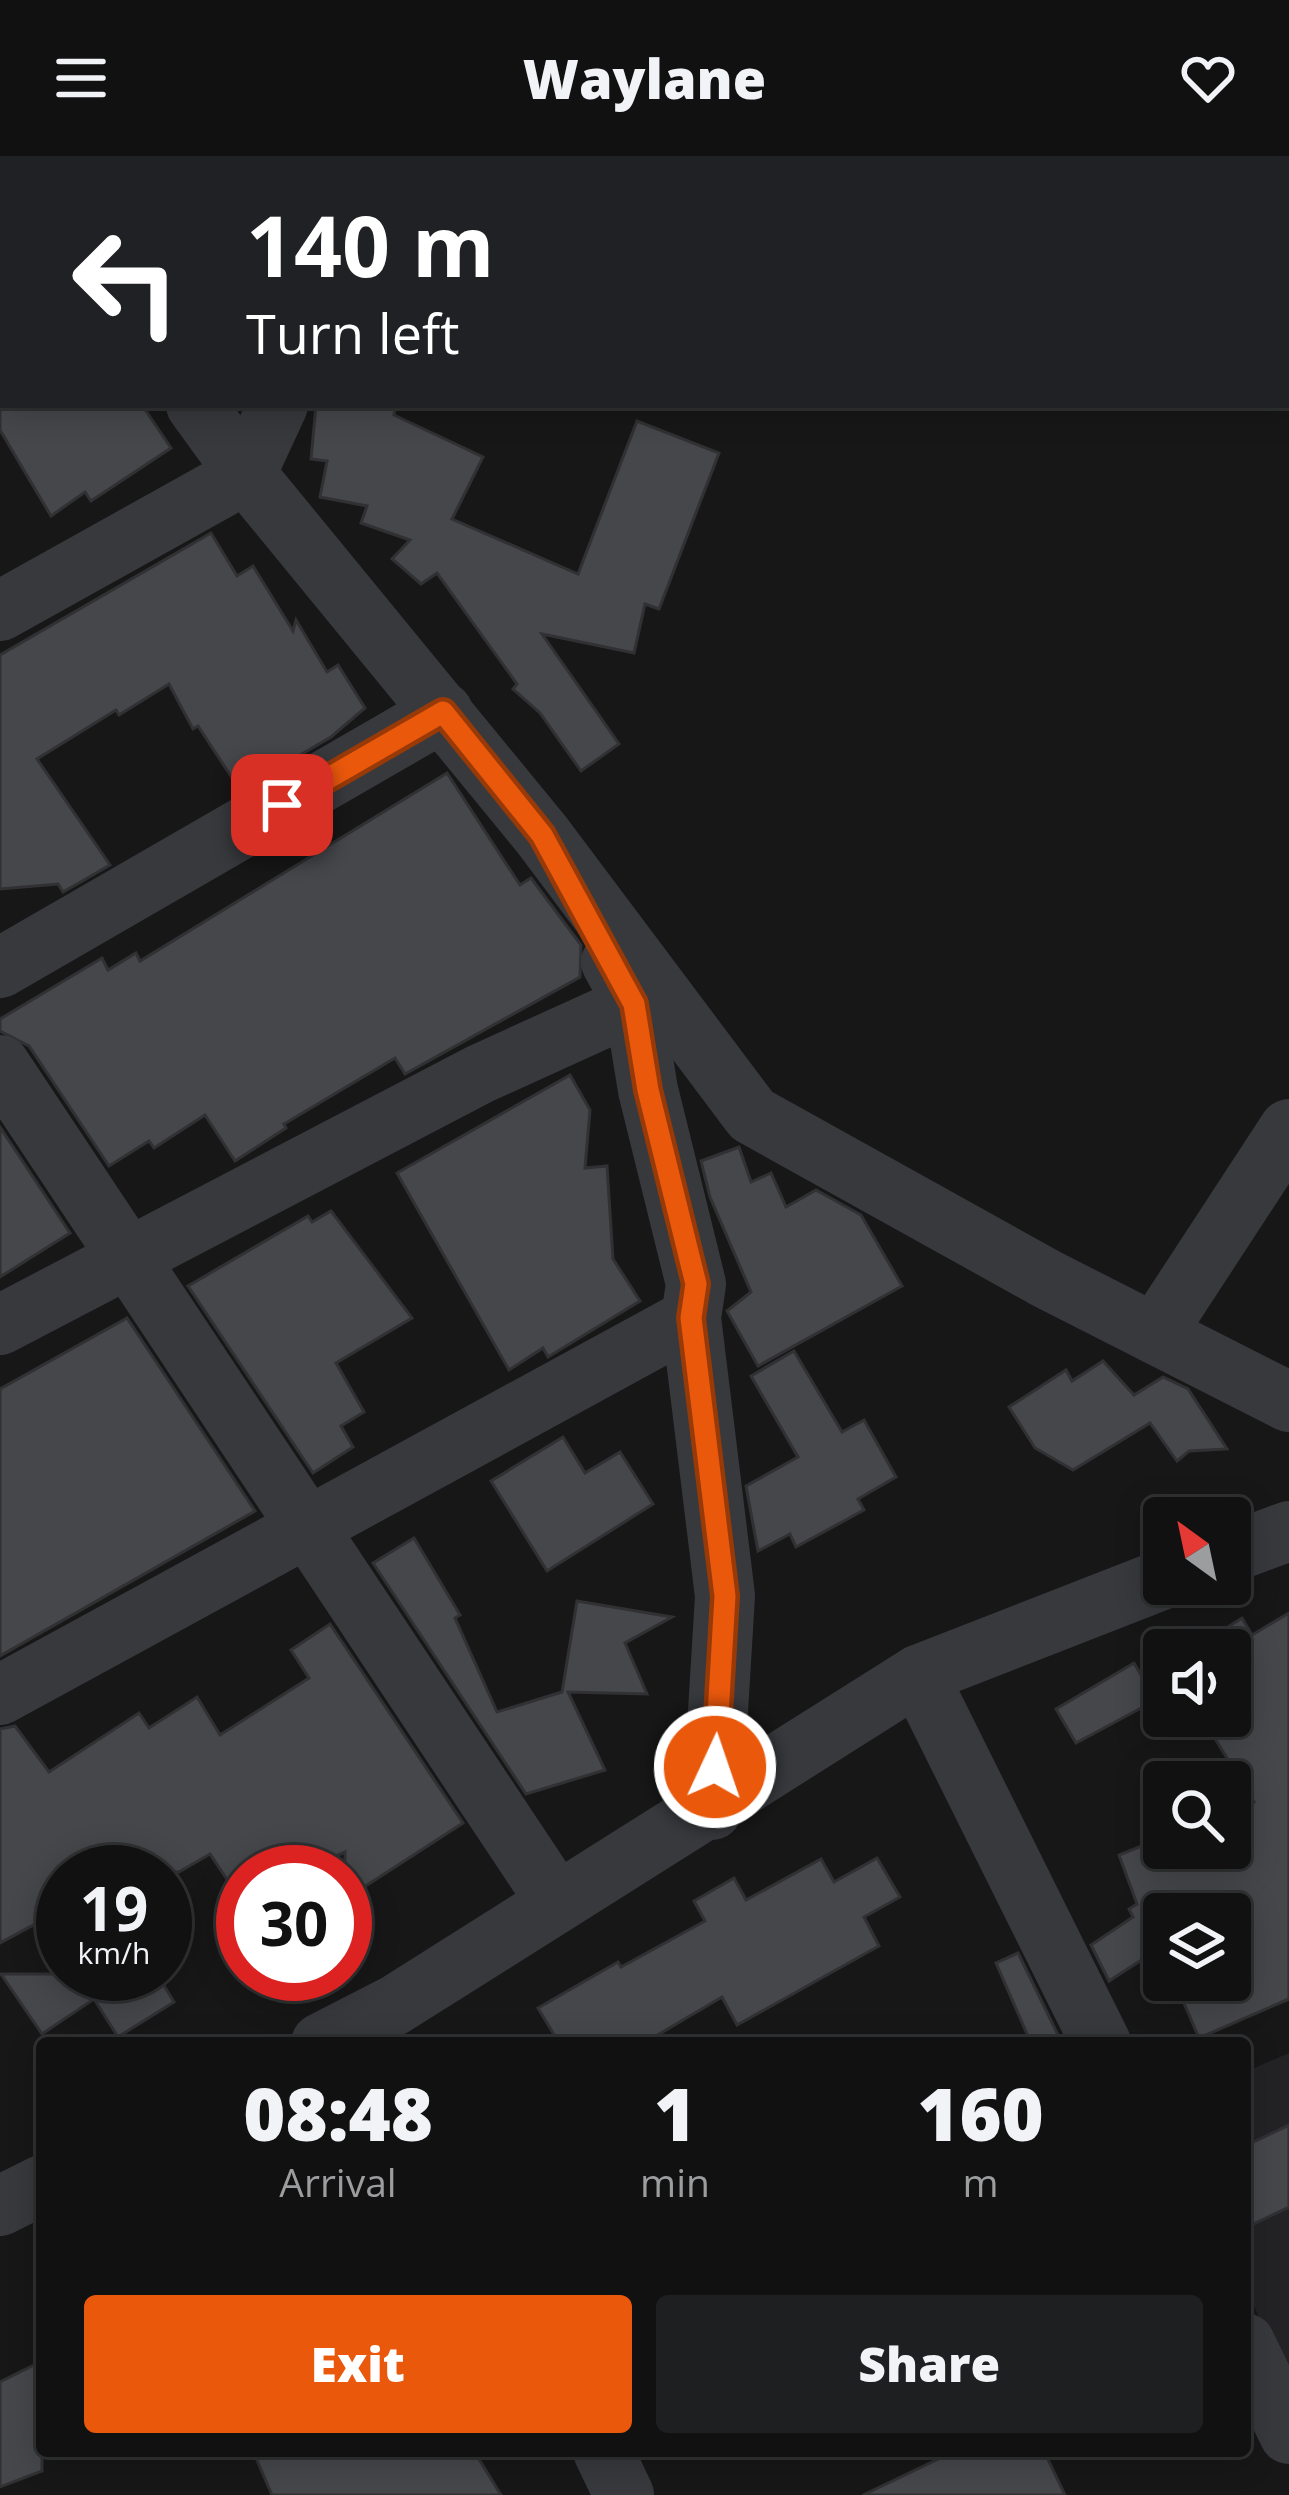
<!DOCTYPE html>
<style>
body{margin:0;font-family:"Open Sans",sans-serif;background:#1e1f20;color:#f1f3f6;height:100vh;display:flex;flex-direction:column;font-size:45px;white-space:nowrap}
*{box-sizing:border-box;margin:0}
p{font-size:39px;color:#9c9d9f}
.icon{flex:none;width:66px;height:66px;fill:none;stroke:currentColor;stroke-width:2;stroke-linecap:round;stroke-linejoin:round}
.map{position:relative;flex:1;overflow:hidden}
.details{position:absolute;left:36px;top:1881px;width:1215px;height:420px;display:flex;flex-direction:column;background:#111112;border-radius:12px;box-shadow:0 6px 30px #0003,0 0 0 3px #303132}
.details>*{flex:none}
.banner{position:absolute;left:0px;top:0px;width:1290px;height:252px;box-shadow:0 6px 30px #0003,0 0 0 3px #303132;background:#202124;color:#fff;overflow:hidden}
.needle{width:78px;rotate:327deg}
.controls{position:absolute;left:1143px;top:1341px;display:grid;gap:24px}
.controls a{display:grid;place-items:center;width:108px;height:108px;border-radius:12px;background:#111112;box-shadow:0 6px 30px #0003,0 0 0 3px #303132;font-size:60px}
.speed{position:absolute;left:36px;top:1689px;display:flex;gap:24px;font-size:60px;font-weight:700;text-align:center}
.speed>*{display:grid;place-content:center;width:156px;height:156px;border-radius:50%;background:#111112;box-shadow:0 6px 30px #0003,0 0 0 3px #303132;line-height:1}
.speed small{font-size:30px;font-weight:400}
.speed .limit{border:18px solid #d22;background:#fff;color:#111}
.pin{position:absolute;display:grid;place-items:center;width:102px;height:102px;color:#fff;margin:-51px;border-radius:24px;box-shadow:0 6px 18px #0006}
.me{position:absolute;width:132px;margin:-66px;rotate:3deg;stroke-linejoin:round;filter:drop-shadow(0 0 9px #0008)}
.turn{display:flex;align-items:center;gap:42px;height:252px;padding:0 48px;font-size:54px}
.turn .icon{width:156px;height:156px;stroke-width:2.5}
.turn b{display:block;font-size:84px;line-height:102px}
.eta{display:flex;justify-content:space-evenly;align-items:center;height:204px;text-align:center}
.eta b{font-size:72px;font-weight:800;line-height:84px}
.primary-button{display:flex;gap:24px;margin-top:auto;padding:24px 48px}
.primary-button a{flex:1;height:138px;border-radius:12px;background:#ea580c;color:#fff;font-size:48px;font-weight:800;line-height:138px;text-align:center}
.primary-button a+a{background:#1e1f20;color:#f1f3f6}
header{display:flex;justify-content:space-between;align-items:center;height:156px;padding:0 48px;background:#111112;font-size:54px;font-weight:800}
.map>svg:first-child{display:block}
.built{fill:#232325}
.building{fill:#46474b;stroke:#313134;stroke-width:3}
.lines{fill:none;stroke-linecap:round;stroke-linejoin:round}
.street{stroke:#38393d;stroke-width:60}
.route-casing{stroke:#983908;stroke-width:30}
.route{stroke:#ea580c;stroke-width:21}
</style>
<header><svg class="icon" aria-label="menu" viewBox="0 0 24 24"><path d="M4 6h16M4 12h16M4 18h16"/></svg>Waylane<svg class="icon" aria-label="heart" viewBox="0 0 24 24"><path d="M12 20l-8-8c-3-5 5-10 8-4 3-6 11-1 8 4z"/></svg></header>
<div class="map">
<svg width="1289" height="2339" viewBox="0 0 1289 2339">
<rect width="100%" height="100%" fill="#171718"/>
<!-- built -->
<g class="built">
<polygon points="662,0 1248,0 1248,3"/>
<polygon points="1289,1897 1289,2229 1245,2130 1245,1916"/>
</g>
<!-- building -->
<g class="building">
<polygon points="0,249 142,249 171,292 91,345 85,336 51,360 0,274"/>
<polygon points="316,249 396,249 394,259 483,301 452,363 578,418 637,265 719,297 659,453 645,448 634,497 542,478 619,588 581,615 540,557 513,533 517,528 437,417 421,428 392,403 410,384 361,367 367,350 320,341 327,305 311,303"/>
<polygon points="211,377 237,420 253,410 293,475 296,464 327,516 338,509 365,552 331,581 240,634 198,570 193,573 169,528 119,559 116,554 37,603 110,709 63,736 58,728 0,733 0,499"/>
<polygon points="447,617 520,729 531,722 581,789 580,821 405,918 395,902 284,968 286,972 235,1005 205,959 154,992 149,985 109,1010 29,890 0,875 0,863 102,802 108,814 136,797 140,805"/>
<polygon points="570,919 590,954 585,1012 607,1010 613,1103 640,1145 548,1201 543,1192 509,1214 397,1017"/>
<polygon points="0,971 70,1077 0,1121"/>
<polygon points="739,991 751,1026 771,1017 786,1051 816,1034 861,1059 902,1130 758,1210 727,1155 751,1136 710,1041 701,1005"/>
<polygon points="331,1055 412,1162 336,1207 364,1256 341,1270 353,1291 313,1317 188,1130 308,1060 312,1066"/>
<polygon points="127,1162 255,1355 0,1500 0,1233"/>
<polygon points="794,1195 842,1276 864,1264 896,1321 858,1343 864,1354 796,1391 790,1378 758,1395 746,1330 798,1301 751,1220"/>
<polygon points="1103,1205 1134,1239 1163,1221 1188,1233 1227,1293 1189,1295 1177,1305 1150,1267 1073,1314 1035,1292 1009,1251 1066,1214 1072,1225"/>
<polygon points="563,1281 585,1317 620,1296 653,1348 547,1415 491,1325"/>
<polygon points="414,1382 460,1459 455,1462 497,1556 562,1536 577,1445 672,1461 625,1487 647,1538 568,1536 605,1614 526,1638 373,1407"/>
<polygon points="1289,1457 1289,1843 1199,1882 1174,1824 1230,1824 1230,1758 1164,1758 1164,1801 1160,1792 1109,1825 1091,1789 1133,1761 1129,1753 1137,1748 1119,1699 1164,1681 1164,1692 1230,1692 1230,1655 1254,1646 1201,1560 1230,1560 1230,1494 1191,1494 1242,1462 1252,1479"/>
<polygon points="330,1468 463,1667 364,1731 345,1736 345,1696 299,1716 243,1716 243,1733 236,1737 210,1698 179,1716 63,1716 63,1753 0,1787 0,1573 15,1570 49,1616 139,1557 149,1572 197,1541 220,1579 309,1522 291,1494"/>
<polygon points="1134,1507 1156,1544 1076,1587 1056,1553"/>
<polygon points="877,1702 900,1741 864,1761 879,1790 737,1869 722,1841 644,1887 559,1887 538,1852 618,1806 621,1811 705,1765 694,1745 734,1722 746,1744 821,1703 834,1726"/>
<polygon points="1018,1797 1062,1887 1031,1887 996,1807"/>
<polygon points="1,1818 157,1818 174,1846 118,1881 94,1843 42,1878"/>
<polygon points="1289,1969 1289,2051 1245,2072 1245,1990"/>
<polygon points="42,2205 42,2315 0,2331 0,2226"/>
<polygon points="253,2295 474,2295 501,2339 272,2339"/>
<polygon points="955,2295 1044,2295 1065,2339 863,2339"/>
</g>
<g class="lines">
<!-- street -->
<g class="street">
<polyline points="37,0 39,3"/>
<polyline points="392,3 393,0"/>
<polyline points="0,88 3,86"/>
<polyline points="196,249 246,318 542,679 752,959 1047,1123 1289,1246"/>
<polyline points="0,455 246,318 278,249"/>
<polyline points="611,806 634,848 648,934 696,1128 691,1162 725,1440 712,1654"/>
<polyline points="0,812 443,556"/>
<polyline points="0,909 556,1745"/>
<polyline points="0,1169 480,918 634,848"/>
<polyline points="1155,1178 1289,973"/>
<polyline points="1230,1397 1289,1375"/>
<polyline points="918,1519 1101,1887"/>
<polyline points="0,1539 691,1162"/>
<polyline points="321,1887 395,1849 918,1519 1164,1423"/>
<polyline points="0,2050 42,2029"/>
<polyline points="1245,2187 1289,2278"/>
<polyline points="603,2295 624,2339"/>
</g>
</g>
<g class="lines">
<!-- route casing -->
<g class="route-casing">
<polyline id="route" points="282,649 443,556 542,679 634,848 648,934 696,1128 691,1162 725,1440 715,1611"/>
</g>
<!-- route -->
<use href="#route" class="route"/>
</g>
</svg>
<div class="controls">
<a><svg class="needle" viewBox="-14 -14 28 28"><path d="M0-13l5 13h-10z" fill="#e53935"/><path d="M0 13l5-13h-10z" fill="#9c9d9f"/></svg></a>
<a><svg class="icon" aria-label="sound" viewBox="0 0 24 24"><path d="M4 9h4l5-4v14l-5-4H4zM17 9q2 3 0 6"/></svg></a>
<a><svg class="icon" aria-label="search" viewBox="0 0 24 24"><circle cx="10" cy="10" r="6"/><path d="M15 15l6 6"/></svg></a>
<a><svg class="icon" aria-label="layers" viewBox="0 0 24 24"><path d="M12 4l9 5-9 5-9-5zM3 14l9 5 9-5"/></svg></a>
</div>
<div class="speed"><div>19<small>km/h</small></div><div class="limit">30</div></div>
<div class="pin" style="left:282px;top:649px;background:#d93025"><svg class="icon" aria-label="arrive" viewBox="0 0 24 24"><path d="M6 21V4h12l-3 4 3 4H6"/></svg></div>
<svg class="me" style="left:715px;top:1611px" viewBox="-20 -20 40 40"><circle r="17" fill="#ea580c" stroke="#fff" stroke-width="3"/><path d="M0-11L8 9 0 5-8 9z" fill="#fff"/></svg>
<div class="banner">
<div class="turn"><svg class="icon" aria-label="left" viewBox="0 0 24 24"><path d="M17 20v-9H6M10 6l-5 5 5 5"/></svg><div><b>140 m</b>Turn left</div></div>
</div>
<section class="details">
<div class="eta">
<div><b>08:48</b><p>Arrival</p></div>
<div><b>1</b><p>min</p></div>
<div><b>160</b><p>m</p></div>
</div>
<div class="primary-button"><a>Exit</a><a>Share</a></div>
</section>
</div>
